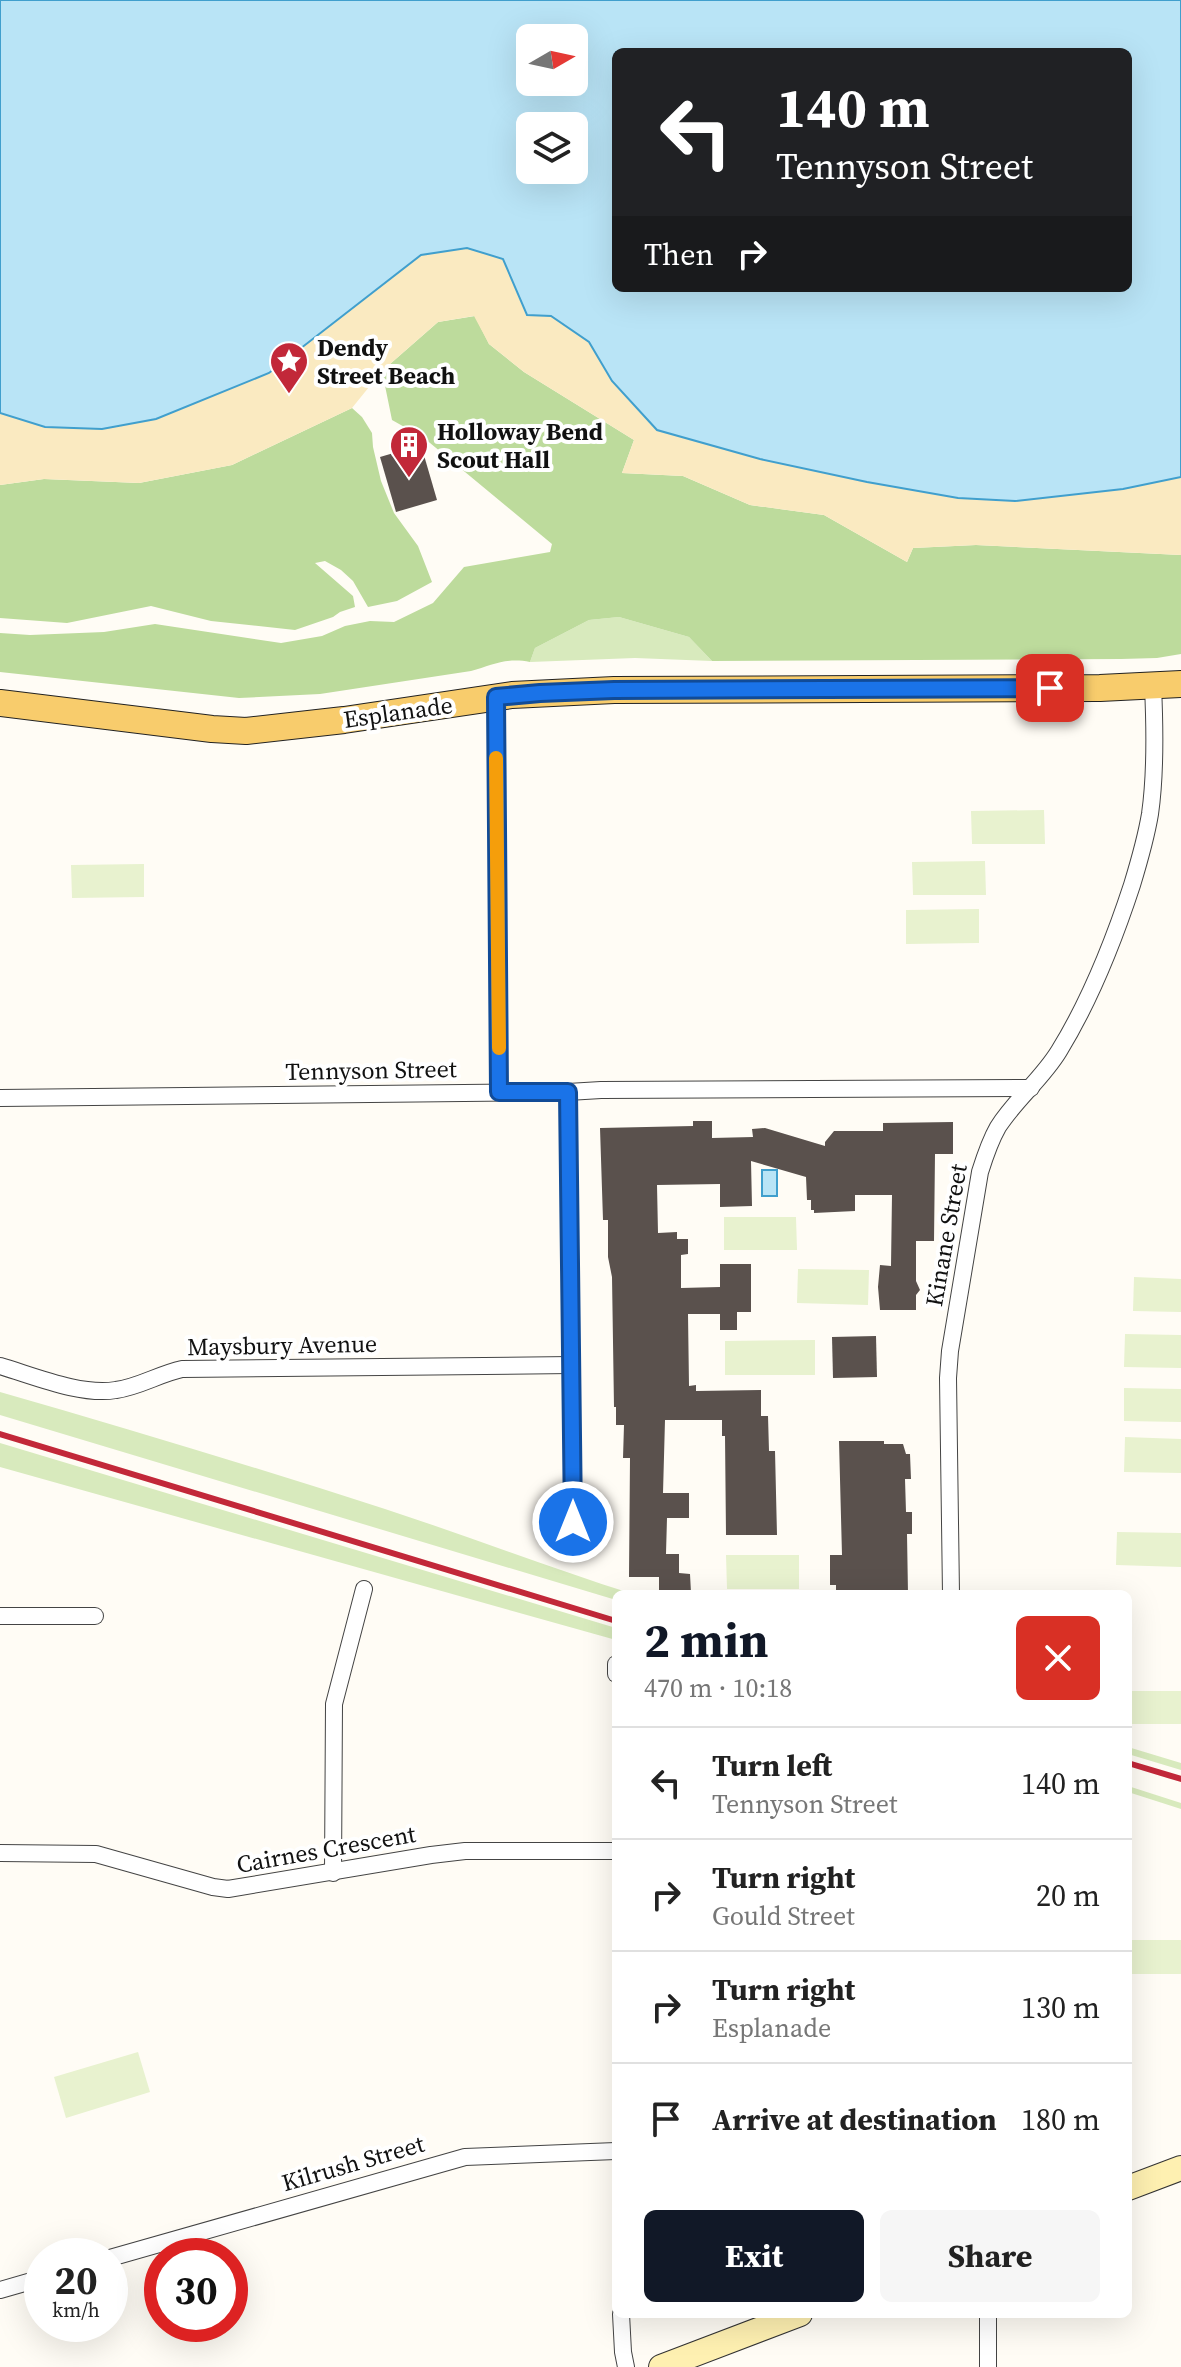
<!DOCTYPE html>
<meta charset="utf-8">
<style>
body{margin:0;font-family:"Source Serif 4",serif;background:#f6f6f6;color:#222;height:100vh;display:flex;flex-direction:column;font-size:30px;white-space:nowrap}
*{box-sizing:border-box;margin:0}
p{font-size:26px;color:#767676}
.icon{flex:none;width:44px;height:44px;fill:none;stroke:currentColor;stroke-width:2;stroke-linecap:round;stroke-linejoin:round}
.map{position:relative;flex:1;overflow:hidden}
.drawer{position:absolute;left:612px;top:1590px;width:520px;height:728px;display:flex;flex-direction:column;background:#fff;border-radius:12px;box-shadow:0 8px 32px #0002}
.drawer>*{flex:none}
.top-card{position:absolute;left:612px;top:48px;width:520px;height:244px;border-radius:12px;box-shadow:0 8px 32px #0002;background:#202124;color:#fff;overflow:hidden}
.needle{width:52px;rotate:81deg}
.buttons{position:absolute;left:516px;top:24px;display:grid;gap:16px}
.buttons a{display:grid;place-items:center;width:72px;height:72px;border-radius:12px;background:#fff;box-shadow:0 8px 32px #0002;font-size:40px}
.speed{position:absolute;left:24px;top:2238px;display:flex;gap:16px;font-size:40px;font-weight:700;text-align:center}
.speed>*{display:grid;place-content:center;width:104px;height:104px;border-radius:50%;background:#fff;box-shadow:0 8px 32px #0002;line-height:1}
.speed small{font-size:20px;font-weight:400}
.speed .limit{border:12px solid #d22;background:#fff;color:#111}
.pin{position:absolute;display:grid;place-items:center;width:68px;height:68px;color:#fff;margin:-34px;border-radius:16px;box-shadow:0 4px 12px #0006}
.me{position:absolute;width:88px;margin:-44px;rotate:0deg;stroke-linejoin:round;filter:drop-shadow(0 0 6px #0008)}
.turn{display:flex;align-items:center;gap:28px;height:168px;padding:0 32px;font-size:36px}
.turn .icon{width:104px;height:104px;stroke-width:2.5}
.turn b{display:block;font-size:56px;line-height:68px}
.then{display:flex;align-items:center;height:76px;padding:0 32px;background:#0003;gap:16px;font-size:30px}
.round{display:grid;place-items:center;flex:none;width:84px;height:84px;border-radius:12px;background:#f6f6f6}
.headline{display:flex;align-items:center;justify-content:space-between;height:136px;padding:0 32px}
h1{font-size:48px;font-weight:700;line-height:60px;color:#111827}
.button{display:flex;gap:16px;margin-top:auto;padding:16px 32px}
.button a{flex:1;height:92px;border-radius:12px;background:#111827;color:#fff;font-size:32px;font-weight:700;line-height:92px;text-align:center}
.button a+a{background:#f6f6f6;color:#222}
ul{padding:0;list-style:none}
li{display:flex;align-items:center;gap:24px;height:112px;padding:0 32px;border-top:2px solid #e0e0e0}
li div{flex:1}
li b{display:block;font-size:30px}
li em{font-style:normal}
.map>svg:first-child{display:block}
.green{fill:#d8eabd}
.forest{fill:#bddb9c}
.sand{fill:#faeac1}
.pitch{fill:#e8f2cf}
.water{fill:#b9e4f6;stroke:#409fcd;stroke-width:2;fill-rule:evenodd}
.building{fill:#5a514d}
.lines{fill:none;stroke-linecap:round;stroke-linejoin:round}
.street-casing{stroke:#444;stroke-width:18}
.secondary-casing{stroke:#333;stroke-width:26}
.primary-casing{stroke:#222;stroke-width:28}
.street{stroke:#fff;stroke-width:16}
.secondary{stroke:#fef0b1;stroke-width:24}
.primary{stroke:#f8cc6c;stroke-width:26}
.rail{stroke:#c22839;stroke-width:6}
.route-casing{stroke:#114b97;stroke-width:20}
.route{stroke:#1a73e8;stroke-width:14}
.slow{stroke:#f59e0b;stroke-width:14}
.labels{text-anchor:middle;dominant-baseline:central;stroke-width:8;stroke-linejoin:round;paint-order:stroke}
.poi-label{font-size:24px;font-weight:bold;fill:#111;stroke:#fff;text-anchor:start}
.street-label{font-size:24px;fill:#111;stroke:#fff}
</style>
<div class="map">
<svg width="1181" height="2367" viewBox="0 0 1181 2367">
<rect width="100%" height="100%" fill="#fffcf5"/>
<!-- green -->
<g class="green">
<polygon points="619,617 689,637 712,661 635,658 530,662 535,648 589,620"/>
<path d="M 0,1392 C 129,1429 258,1468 385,1509 C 468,1536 550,1568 633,1594 L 616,1594 L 616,1600 L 0,1415 Z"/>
<polygon points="0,1443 616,1628 616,1640 0,1467"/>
<polygon points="1128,1747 1181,1763 1181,1770 1128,1754"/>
<polygon points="1128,1786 1181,1803 1181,1809 1128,1792"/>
</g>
<!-- forest -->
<g class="forest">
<path d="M 475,316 L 489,344 L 524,372 L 634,440 L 622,473 L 683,476 L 750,505 L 824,515 L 907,562 L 913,548 L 976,545 L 1181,555 L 1181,654 L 1157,658 L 1121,659 L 712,661 L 689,637 L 619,617 L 589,620 L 535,648 L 530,662 C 507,657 492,665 471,671 L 320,694 L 239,698 L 0,672 L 0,633 L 30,635 L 104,632 L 155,624 L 281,643 L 322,636 L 345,626 L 370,621 L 394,622 L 433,603 L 464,567 L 550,552 L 552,544 L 424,438 L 392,420 L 382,371 L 438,322 Z"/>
<polygon points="352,408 362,417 372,433 373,447 381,481 394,513 418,546 432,582 397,601 368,607 353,581 341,570 325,561 315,563 353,596 355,607 340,612 333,617 295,630 211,621 151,606 67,623 0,618 0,485 44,479 139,483 232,465"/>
</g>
<!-- sand -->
<polygon class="sand" points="467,248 503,259 526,315 551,316 589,342 612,381 657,430 760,459 867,482 958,498 1015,501 1123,489 1181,477 1181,555 976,545 913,548 907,562 824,515 750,505 683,476 622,473 634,440 524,372 489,344 474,316 438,322 382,371 352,408 232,465 139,483 44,479 0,485 0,413 45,427 102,429 156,419 269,373 421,255"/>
<!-- pitch -->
<g class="pitch">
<polygon points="1044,810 1045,844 972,844 971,811"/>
<polygon points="985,861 986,895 913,895 912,862"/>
<polygon points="144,864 144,897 72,898 71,865"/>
<polygon points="979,909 979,943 906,944 906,910"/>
<polygon points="724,1217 796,1217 797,1250 724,1250"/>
<polygon points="798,1269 869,1270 868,1305 797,1303"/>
<polygon points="1134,1277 1181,1279 1181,1312 1133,1311"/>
<polygon points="1125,1334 1181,1335 1181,1368 1124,1367"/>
<polygon points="815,1340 815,1375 725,1375 725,1341"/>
<polygon points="1124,1388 1181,1389 1181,1422 1124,1421"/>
<polygon points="1125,1437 1181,1439 1181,1473 1124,1472"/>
<polygon points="1117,1532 1181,1533 1181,1567 1116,1565"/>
<polygon points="726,1555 799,1555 799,1589 727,1589"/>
<rect x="1128" y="1691" width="53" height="33"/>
<rect x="1128" y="1940" width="53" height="34"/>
<polygon points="138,2052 150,2092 66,2118 54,2077"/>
</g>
<!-- water -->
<g class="water">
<path d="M 0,0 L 1181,0 L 1181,477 L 1123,489 L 1015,501 L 958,498 L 867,482 L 760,459 L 657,430 L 612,381 L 589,342 L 551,316 L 527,315 L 503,259 L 467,248 L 421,255 L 269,373 L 156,419 L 102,429 L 45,427 L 0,413 ZM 530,38 L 574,38 L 574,82 L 530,82 ZM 616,52 L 1128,52 L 1128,288 L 616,288 ZM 530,126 L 574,126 L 574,170 L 530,170 Z"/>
<rect x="762" y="1170" width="15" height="26"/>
</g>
<!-- building -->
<g class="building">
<polygon points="421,445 437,500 396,512 380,457"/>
<polygon points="693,1121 712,1121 712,1138 753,1137 752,1129 765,1128 825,1146 825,1142 834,1131 883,1131 883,1123 953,1122 953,1154 935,1154 934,1241 916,1241 916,1281 920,1290 916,1295 916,1310 880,1310 878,1287 880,1265 891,1266 892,1195 855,1195 855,1211 814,1213 814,1210 811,1210 811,1200 807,1200 806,1177 751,1161 752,1206 720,1207 720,1184 657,1185 658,1233 677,1232 677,1239 688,1239 688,1254 681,1255 681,1288 720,1287 720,1264 751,1264 751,1312 737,1312 737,1330 720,1330 720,1314 688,1314 689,1386 696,1385 696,1391 761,1390 761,1416 768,1416 769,1451 775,1451 777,1535 726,1535 725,1436 722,1436 722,1420 665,1420 663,1493 689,1493 689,1518 667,1518 666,1554 679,1554 679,1573 690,1574 691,1593 659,1592 659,1577 629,1577 630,1458 623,1458 624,1425 616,1425 616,1407 614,1407 612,1277 608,1257 608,1220 603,1220 600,1128 693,1126"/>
<polygon points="876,1336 877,1377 833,1378 832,1337"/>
<polygon points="839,1441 884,1441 884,1444 903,1444 906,1454 910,1454 911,1479 905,1479 906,1512 912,1512 912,1534 907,1534 908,1594 836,1594 836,1585 830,1585 830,1555 842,1555"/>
</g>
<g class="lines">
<!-- street casing -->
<g class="street-casing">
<g id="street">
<polyline points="496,697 499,1092"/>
<polyline points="568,1092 573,1522"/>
<polyline points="0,1098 568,1092 601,1090 1031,1088"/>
<path d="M 0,1366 C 34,1376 81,1396 116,1390 C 139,1387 159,1374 182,1369 L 572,1365"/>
<path d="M 951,1594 L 948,1378 L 950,1351 L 980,1172 C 985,1156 990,1141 998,1127 C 1016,1099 1042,1079 1059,1051 C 1091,999 1113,943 1132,885 C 1139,862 1146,838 1150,814 C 1156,772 1155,729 1153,687"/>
<polyline points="0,1616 95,1616"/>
<polyline points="616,1664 616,1674"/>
<polyline points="0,1853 96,1854 213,1887 228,1889 431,1855 465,1851 616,1851"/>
<polyline points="333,1873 334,1704 364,1589"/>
<polyline points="110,2258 465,2157 616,2151"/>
<polyline points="0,2290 42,2278"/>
<polyline points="621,2314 623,2352 626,2367"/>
<polyline points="988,2314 988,2367"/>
</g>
</g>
<!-- secondary casing -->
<g class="secondary-casing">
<g id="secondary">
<polyline points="1128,2188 1181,2168"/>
<polyline points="661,2367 800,2314"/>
</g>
</g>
<!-- primary casing -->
<g class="primary-casing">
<polyline id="primary" points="0,703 212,729 246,731 344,720 512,695 614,690 1100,688 1181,684"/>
</g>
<!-- street -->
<use href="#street" class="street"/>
<!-- secondary -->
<use href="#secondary" class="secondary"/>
<!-- primary -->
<use href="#primary" class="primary"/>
<!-- rail -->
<g class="rail">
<polyline points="0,1434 616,1621"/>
<polyline points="1128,1763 1181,1779"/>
</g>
</g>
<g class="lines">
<!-- route casing -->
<g class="route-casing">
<polyline id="route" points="573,1522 568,1092 499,1092 496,697 540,693 614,690 1050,688"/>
</g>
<!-- route -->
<use href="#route" class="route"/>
<!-- slow -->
<polyline class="slow" points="496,758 499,1048"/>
</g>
<!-- icons -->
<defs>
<g id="sight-pin" transform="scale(2)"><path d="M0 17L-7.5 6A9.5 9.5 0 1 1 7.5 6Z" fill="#c22839" stroke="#fff"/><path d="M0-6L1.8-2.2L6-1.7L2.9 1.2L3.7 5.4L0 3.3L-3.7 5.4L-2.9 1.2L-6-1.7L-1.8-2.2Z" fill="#fff"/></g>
<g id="building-pin" transform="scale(2)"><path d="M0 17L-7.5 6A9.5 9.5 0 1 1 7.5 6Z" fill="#c22839" stroke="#fff"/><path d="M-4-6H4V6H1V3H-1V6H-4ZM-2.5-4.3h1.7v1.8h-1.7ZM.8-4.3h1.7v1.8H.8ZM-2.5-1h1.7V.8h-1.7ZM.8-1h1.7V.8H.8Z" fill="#fff"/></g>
</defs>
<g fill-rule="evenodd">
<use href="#sight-pin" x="289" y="361"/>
<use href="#building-pin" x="409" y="445"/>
</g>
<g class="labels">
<!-- poi labels -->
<g class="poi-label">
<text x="317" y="347">Dendy<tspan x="317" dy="28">Street Beach</tspan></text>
<text x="437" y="431">Holloway Bend<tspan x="437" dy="28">Scout Hall</tspan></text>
</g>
<!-- street labels -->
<g class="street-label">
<text transform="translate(398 712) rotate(-8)">Esplanade</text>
<text transform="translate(371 1070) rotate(-1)">Tennyson Street</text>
<text transform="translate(946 1235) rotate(-80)">Kinane Street</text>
<text transform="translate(282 1345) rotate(-1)">Maysbury Avenue</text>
<text transform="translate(326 1849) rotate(-10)">Cairnes Crescent</text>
<text transform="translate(353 2163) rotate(-16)">Kilrush Street</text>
</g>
</g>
</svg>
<div class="buttons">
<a><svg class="needle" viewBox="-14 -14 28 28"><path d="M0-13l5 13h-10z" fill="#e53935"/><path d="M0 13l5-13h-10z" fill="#767676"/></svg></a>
<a><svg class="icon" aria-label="layers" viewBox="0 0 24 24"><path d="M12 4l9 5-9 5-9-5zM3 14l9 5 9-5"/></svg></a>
</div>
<div class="speed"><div>20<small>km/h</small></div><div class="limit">30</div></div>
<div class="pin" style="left:1050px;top:688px;background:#d93025"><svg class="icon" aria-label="arrive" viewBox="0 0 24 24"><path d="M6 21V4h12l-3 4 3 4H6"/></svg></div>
<svg class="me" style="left:573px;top:1522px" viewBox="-20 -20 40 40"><circle r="17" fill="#1a73e8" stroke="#fff" stroke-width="3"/><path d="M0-11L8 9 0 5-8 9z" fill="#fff"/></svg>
<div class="top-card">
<div class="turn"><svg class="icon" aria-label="left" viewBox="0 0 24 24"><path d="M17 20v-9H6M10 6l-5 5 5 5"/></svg><div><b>140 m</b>Tennyson Street</div></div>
<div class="then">Then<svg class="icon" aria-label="right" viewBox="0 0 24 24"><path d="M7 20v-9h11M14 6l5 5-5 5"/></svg></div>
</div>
<section class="drawer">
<div class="headline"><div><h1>2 min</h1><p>470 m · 10:18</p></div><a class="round" style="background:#d93025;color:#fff"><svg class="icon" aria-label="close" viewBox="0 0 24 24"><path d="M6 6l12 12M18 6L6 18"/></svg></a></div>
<ul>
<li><svg class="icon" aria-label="left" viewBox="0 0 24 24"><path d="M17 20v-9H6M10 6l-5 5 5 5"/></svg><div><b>Turn left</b><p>Tennyson Street</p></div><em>140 m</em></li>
<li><svg class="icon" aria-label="right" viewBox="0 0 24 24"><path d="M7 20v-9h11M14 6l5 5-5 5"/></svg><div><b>Turn right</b><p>Gould Street</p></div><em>20 m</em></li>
<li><svg class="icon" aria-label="right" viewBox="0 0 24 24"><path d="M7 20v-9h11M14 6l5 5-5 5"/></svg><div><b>Turn right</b><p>Esplanade</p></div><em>130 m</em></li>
<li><svg class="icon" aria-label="arrive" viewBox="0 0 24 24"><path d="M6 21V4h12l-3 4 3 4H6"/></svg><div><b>Arrive at destination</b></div><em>180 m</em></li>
</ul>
<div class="button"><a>Exit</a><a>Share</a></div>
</section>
</div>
